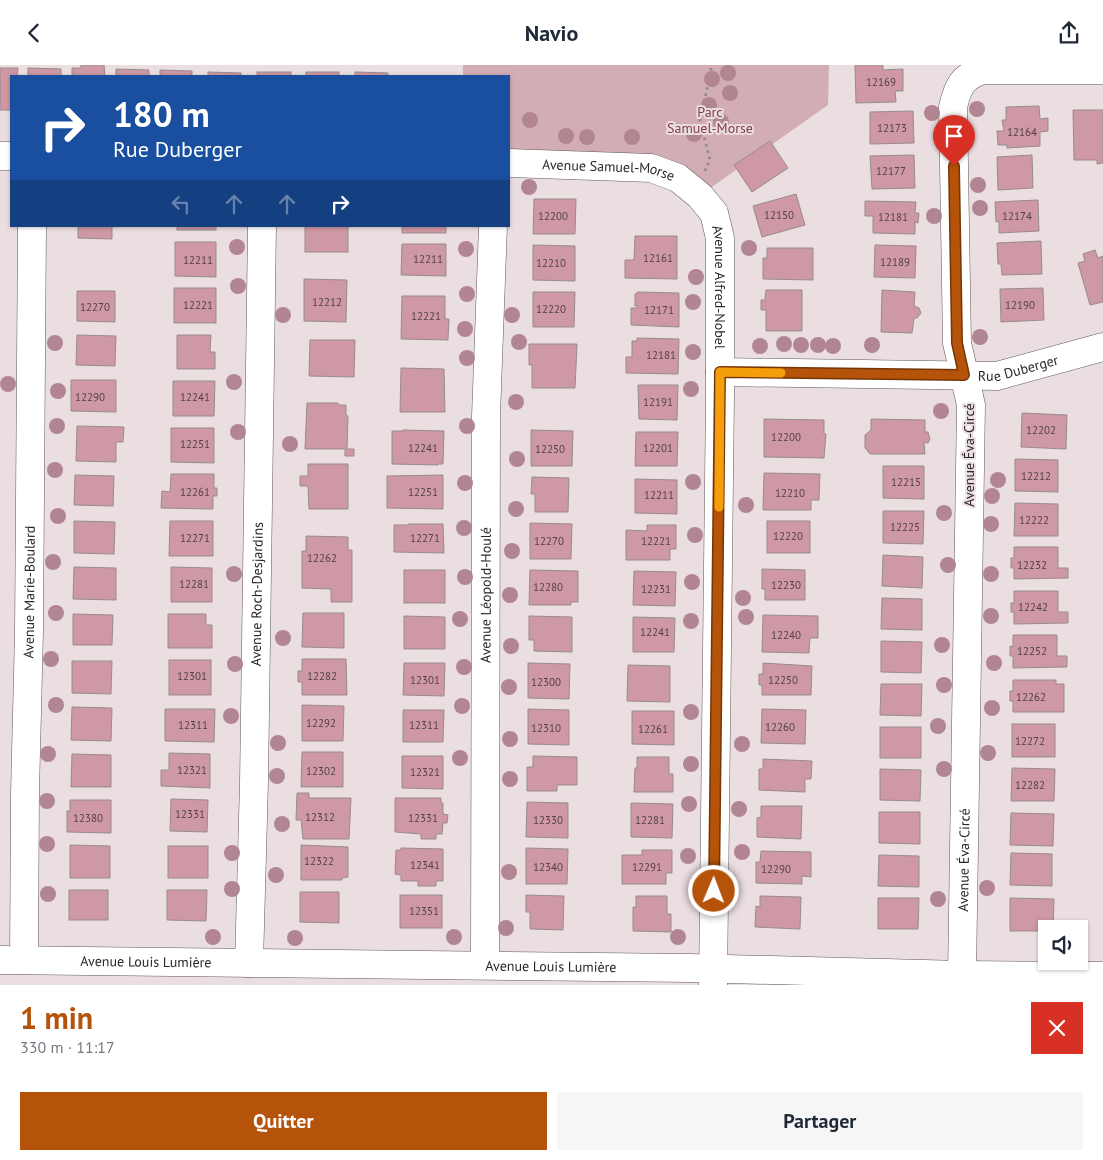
<!DOCTYPE html>
<html lang="fr">
<meta charset="utf-8">
<style>
body{margin:0;font-family:"PT Sans",sans-serif;background:#f6f6f7;color:#1f2937;height:100vh;display:flex;flex-direction:column;font-size:19px;white-space:nowrap}
*{box-sizing:border-box;margin:0}
p{font-size:16px;color:#747a83}
.icon{flex:none;width:28px;height:28px;fill:none;stroke:currentColor;stroke-width:2;stroke-linecap:round;stroke-linejoin:round}
.map{position:relative;height:920px;overflow:hidden}
.panel{display:flex;flex-direction:column;background:#fff;flex:1}
.panel>*{flex:none}
.hud{position:absolute;left:10px;top:10px;width:500px;height:152px;border-radius:0px;box-shadow:0 1px 4px #0004;background:#1a4fa0;color:#fff;overflow:hidden}
.fabs{position:absolute;left:1038px;top:855px;display:grid;gap:10px}
.fabs a{display:grid;place-items:center;width:50px;height:50px;border-radius:0px;background:#fff;box-shadow:0 1px 4px #0004;font-size:25px}
.pin{position:absolute;display:grid;place-items:center;width:42px;height:42px;color:#fff;margin:-51px -21px;border-radius:50% 50% 50% 0;rotate:-45deg;box-shadow:0 0 5px #0007}
.pin .icon{rotate:45deg}
.me{position:absolute;width:55px;margin:-28px;rotate:1deg;stroke-linejoin:round;filter:drop-shadow(0 0 4px #0008)}
.turn{display:flex;align-items:center;gap:18px;height:105px;padding:0 20px;font-size:22px}
.turn .icon{width:65px;height:65px;stroke-width:2.5}
.turn b{display:block;font-size:35px;line-height:42px}
.lanes{display:flex;align-items:center;height:48px;padding:0 20px;background:#0003;justify-content:center;gap:25px;direction:ltr}
.lanes .off{opacity:.35}
.round{display:grid;place-items:center;flex:none;width:52px;height:52px;border-radius:0px;background:#f6f6f7}
.headline{display:flex;align-items:center;justify-content:space-between;height:85px;padding:0 20px}
h1{font-size:30px;font-weight:700;line-height:38px;color:#b45309}
.cta{display:flex;gap:10px;margin-top:auto;padding:10px 20px}
.cta a{flex:1;height:58px;border-radius:0px;background:#b45309;color:#fff;font-size:20px;font-weight:700;line-height:58px;text-align:center}
.cta a+a{background:#f6f6f7;color:#1f2937}
header{display:flex;justify-content:space-between;align-items:center;height:65px;padding:0 20px;background:#fff;font-size:22px;font-weight:700}
.map>svg:first-child{display:block}
.green{fill:#d3adb5}
.building{fill:#ce98a4;stroke:#978b8e}
.lines{fill:none;stroke-linecap:round;stroke-linejoin:round}
.minor-casing{stroke:#605658;stroke-width:29}
.path{stroke:#958b8d;stroke-width:3;stroke-dasharray:2.5 4;stroke-linecap:butt}
.minor{stroke:#fff;stroke-width:28}
.tree{fill:#b18591}
.route-casing{stroke:#753606;stroke-width:12}
.route{stroke:#b45309;stroke-width:9}
.slow{stroke:#f59e0b;stroke-width:9}
.labels{text-anchor:middle;dominant-baseline:central;stroke-width:4;stroke-linejoin:round;paint-order:stroke}
.number-label{font-size:11px;fill:#544246}
.park-label{font-size:14px;fill:#823d51;stroke:#ebdee0}
.street-label{font-size:14px;fill:#2b2627;stroke:#ebdee0}
</style>
<header><svg class="icon" aria-label="back" viewBox="0 0 24 24"><path d="M15 5l-7 7 7 7"/></svg>Navio<svg class="icon" aria-label="share" viewBox="0 0 24 24"><path d="M12 15V3M7 8l5-5 5 5M5 13v7h14v-7"/></svg></header>
<div class="map">
<svg width="1103" height="920" viewBox="0 0 1103 920">
<rect width="100%" height="100%" fill="#ebdee0"/>
<!-- green -->
<polygon class="green" points="463,0 829,0 828,40 709,124 685,104 667,94 509,86 509,11 463,11"/>
<!-- building -->
<g class="building">
<polygon points="81,0 104,0 105,11 72,11 72,3 81,3"/>
<polygon points="855,0 883,0 883,5 903,4 903,26 895,26 896,37 856,38"/>
<polygon points="0,3 18,3 17,11 11,11 11,45 0,45"/>
<polygon points="28,3 61,4 61,11 28,11"/>
<polygon points="116,4 149,5 149,11 116,11"/>
<polygon points="160,5 192,6 192,11 160,11"/>
<polygon points="208,7 241,8 241,11 208,11"/>
<rect x="257" y="7" width="34" height="4"/>
<rect x="306" y="7" width="33" height="4"/>
<polygon points="355,7 388,8 388,11 355,11"/>
<polygon points="1039,41 1040,54 1048,53 1048,66 1040,67 1040,81 1007,83 1007,80 998,80 997,66 1004,66 1002,55 1006,55 1006,42"/>
<polygon points="1073,45 1103,45 1103,98 1097,99 1097,95 1074,95"/>
<polygon points="913,46 914,78 870,79 870,47"/>
<polygon points="770,76 788,103 752,127 734,100"/>
<polygon points="914,90 915,123 872,124 870,91"/>
<polygon points="1032,90 1033,123 998,125 997,92"/>
<polygon points="796,129 805,160 762,172 753,141"/>
<polygon points="534,134 576,134 575,169 533,169"/>
<polygon points="1038,135 1039,166 999,168 999,156 996,157 995,137"/>
<polygon points="865,136 916,137 915,148 919,148 918,158 915,157 915,169 873,168 873,151 865,151"/>
<polygon points="78,161 112,161 112,174 78,173"/>
<rect x="177" y="161" width="39" height="4"/>
<rect x="305" y="161" width="43" height="26"/>
<rect x="402" y="161" width="44" height="7"/>
<polygon points="635,171 677,171 677,214 625,213 625,195 634,195"/>
<polygon points="1041,176 1042,209 1002,210 1001,199 998,199 997,178"/>
<polygon points="175,177 216,177 216,212 175,211"/>
<polygon points="402,179 446,179 446,211 401,210"/>
<polygon points="533,180 575,181 575,216 533,215"/>
<polygon points="875,180 916,181 915,213 874,212"/>
<polygon points="767,183 813,183 813,215 763,214 763,193 767,193"/>
<polygon points="1095,185 1098,193 1103,191 1103,237 1090,240 1078,198 1085,196 1083,189"/>
<polygon points="304,214 347,215 346,257 304,256"/>
<rect x="174" y="223" width="42" height="35"/>
<polygon points="1043,223 1044,255 1001,257 1000,224"/>
<polygon points="766,225 802,225 802,266 766,266 766,245 761,245 761,235 765,235"/>
<polygon points="882,225 915,227 914,241 919,243 921,248 917,253 914,253 912,268 881,267"/>
<polygon points="77,226 115,226 115,257 77,256"/>
<polygon points="533,227 575,227 574,262 533,262"/>
<polygon points="638,227 679,228 679,262 631,260 631,243 638,243 638,241 635,241 635,229"/>
<polygon points="402,231 445,231 445,254 449,254 448,275 401,274"/>
<polygon points="77,270 116,271 115,301 76,300"/>
<polygon points="177,270 211,270 210,287 215,287 215,304 177,304"/>
<polygon points="637,273 679,274 678,309 626,308 626,292 632,292 632,276 637,276"/>
<polygon points="310,275 355,275 354,312 309,311"/>
<polygon points="529,279 577,279 575,323 532,323 532,300 529,300"/>
<polygon points="401,303 444,304 445,347 400,347"/>
<polygon points="71,315 116,315 116,347 71,346"/>
<polygon points="173,316 215,316 214,351 173,351"/>
<polygon points="638,320 678,320 677,355 639,354"/>
<polygon points="307,338 338,338 339,340 346,340 346,350 348,351 347,384 354,384 354,391 345,391 345,384 305,384"/>
<polygon points="1022,348 1067,350 1066,384 1021,382"/>
<polygon points="764,354 824,355 824,369 826,369 824,393 764,392"/>
<polygon points="871,354 925,355 925,367 928,367 930,374 928,378 924,377 925,389 870,389 865,383 865,370 871,365"/>
<polygon points="77,361 124,362 123,377 116,377 116,397 76,396"/>
<polygon points="171,363 214,363 214,398 171,397"/>
<polygon points="403,365 444,366 443,399 438,399 438,400 392,399 392,366 403,366"/>
<polygon points="531,365 573,366 572,401 531,401"/>
<polygon points="636,367 678,367 677,401 635,401"/>
<polygon points="1015,394 1058,395 1058,427 1015,426"/>
<polygon points="308,399 348,399 348,444 309,444 308,421 300,421 300,411 308,411"/>
<polygon points="883,401 924,401 924,434 883,433"/>
<polygon points="764,408 820,409 819,435 811,435 811,445 763,445"/>
<polygon points="171,409 214,409 214,423 217,423 217,431 213,431 213,444 161,443 162,426 170,427"/>
<polygon points="75,410 114,411 113,441 74,440"/>
<polygon points="443,410 443,444 387,443 387,411"/>
<polygon points="532,412 569,413 568,447 535,447 535,429 531,429"/>
<polygon points="635,414 677,415 677,449 635,448"/>
<polygon points="1015,438 1058,439 1058,471 1014,471"/>
<polygon points="883,446 924,446 923,479 883,478"/>
<polygon points="74,456 115,457 114,489 74,488"/>
<polygon points="170,456 213,456 213,491 169,491"/>
<rect x="767" y="456" width="43" height="32"/>
<polygon points="530,458 572,459 571,494 530,494"/>
<polygon points="408,459 443,459 444,488 394,487 394,460 408,460"/>
<polygon points="647,460 676,460 676,484 670,484 670,495 626,495 626,465 647,466"/>
<polygon points="306,471 348,472 348,485 352,485 352,537 331,537 331,524 302,523 302,486 306,486"/>
<polygon points="1014,482 1058,482 1058,503 1068,503 1068,513 1014,514 1014,503 1011,503 1011,493 1014,493"/>
<polygon points="883,490 923,492 922,523 882,521"/>
<polygon points="74,502 116,503 116,535 73,534"/>
<polygon points="171,502 212,503 212,537 171,537"/>
<polygon points="762,504 805,505 805,535 765,535 765,524 762,524"/>
<rect x="404" y="505" width="41" height="33"/>
<polygon points="530,505 578,506 578,537 571,537 571,540 529,540"/>
<polygon points="634,506 676,507 675,541 633,540"/>
<polygon points="1014,526 1058,526 1058,547 1068,547 1068,558 1014,559 1014,547 1011,547 1011,538 1014,538"/>
<polygon points="882,533 922,534 922,565 881,564"/>
<polygon points="303,548 344,548 344,583 302,582"/>
<polygon points="73,549 113,550 112,580 73,580"/>
<polygon points="168,549 206,549 206,560 212,560 212,583 168,583"/>
<polygon points="763,550 818,551 818,573 810,573 809,588 762,587"/>
<polygon points="404,551 445,552 445,584 404,584"/>
<polygon points="529,551 572,552 572,587 534,586 534,575 529,575"/>
<polygon points="633,552 675,553 674,587 633,587"/>
<polygon points="1013,570 1057,570 1057,591 1067,591 1067,602 1013,603 1013,591 1010,591 1010,581 1013,582"/>
<polygon points="881,576 922,577 921,608 881,607"/>
<polygon points="302,594 346,594 347,630 302,630 302,617 298,617 298,606 302,606"/>
<rect x="169" y="595" width="42" height="35"/>
<polygon points="72,596 112,596 111,629 72,628"/>
<polygon points="404,598 445,598 444,631 403,630"/>
<polygon points="528,598 570,599 569,634 528,633"/>
<polygon points="763,598 812,601 811,630 762,630 762,620 759,620 759,609 763,609"/>
<polygon points="628,600 670,601 670,637 627,636"/>
<polygon points="1013,615 1056,615 1056,619 1064,619 1064,647 1013,647 1013,636 1010,636 1010,626 1013,626"/>
<polygon points="881,619 922,619 921,651 880,650"/>
<polygon points="302,640 344,641 343,676 302,676"/>
<polygon points="72,642 112,643 111,676 71,675"/>
<polygon points="165,644 215,644 214,677 165,676"/>
<polygon points="528,644 569,645 569,680 528,679"/>
<polygon points="762,644 806,645 805,679 761,678"/>
<polygon points="403,645 444,645 443,677 403,677"/>
<polygon points="632,646 674,646 674,680 632,679"/>
<rect x="1012" y="659" width="43" height="33"/>
<rect x="880" y="662" width="41" height="31"/>
<polygon points="302,687 343,687 343,722 301,722"/>
<polygon points="169,688 210,689 210,723 161,721 161,705 169,705"/>
<polygon points="72,689 111,690 111,722 71,722"/>
<polygon points="402,691 443,691 443,724 402,723"/>
<polygon points="533,691 577,692 577,720 557,720 557,726 527,726 527,702 533,702"/>
<polygon points="637,692 669,692 669,709 673,709 673,727 634,727 635,703 637,703"/>
<polygon points="763,694 812,696 811,714 805,714 805,727 759,725 759,704 763,704"/>
<polygon points="1012,703 1055,704 1054,736 1011,736"/>
<polygon points="880,704 921,705 920,736 880,735"/>
<polygon points="297,728 309,728 309,733 351,733 349,774 303,774 301,755 296,755"/>
<polygon points="395,733 441,733 441,738 443,738 443,749 448,750 447,758 443,758 442,769 436,769 436,774 421,774 421,769 395,767"/>
<polygon points="171,734 208,735 207,767 170,766"/>
<polygon points="70,735 111,735 111,768 67,767 67,746 70,746"/>
<polygon points="527,737 568,738 568,773 526,772"/>
<polygon points="631,738 673,739 672,773 631,772"/>
<polygon points="761,741 802,741 801,774 757,772 757,753 761,752"/>
<polygon points="879,747 920,747 920,779 879,778"/>
<polygon points="1011,748 1054,749 1053,781 1010,780"/>
<polygon points="70,780 110,781 110,813 70,813"/>
<polygon points="301,780 348,782 348,812 342,813 342,815 301,815"/>
<rect x="168" y="781" width="40" height="32"/>
<polygon points="401,783 443,784 443,816 436,816 436,821 418,821 418,816 401,816 401,810 395,809 396,785 401,785"/>
<polygon points="526,783 568,784 567,819 526,819"/>
<polygon points="642,785 672,785 672,808 666,808 666,819 622,819 622,790 642,790"/>
<polygon points="761,786 811,787 811,812 802,811 802,819 756,818 756,797 760,797"/>
<polygon points="1011,788 1052,789 1052,821 1010,820"/>
<polygon points="879,790 919,791 919,822 878,821"/>
<rect x="69" y="825" width="39" height="30"/>
<polygon points="167,825 207,825 206,856 167,855"/>
<polygon points="300,827 339,827 339,858 300,857"/>
<rect x="400" y="830" width="42" height="33"/>
<polygon points="526,830 564,831 563,865 530,864 530,847 526,847"/>
<polygon points="636,831 667,831 667,849 671,849 671,867 633,866 633,842 636,842"/>
<polygon points="760,831 801,832 800,864 755,862 756,841 760,842"/>
<polygon points="878,833 919,833 918,864 878,864"/>
<polygon points="1010,833 1054,834 1053,864 1046,864 1046,866 1010,866"/>
</g>
<g class="lines">
<!-- minor casing -->
<g class="minor-casing">
<g id="minor">
<polyline points="0,91 11,91"/>
<path id="s1" d="M 509,98 L 651,103 L 678,113 L 700,131 L 714,148 L 720,173 L 720,332 L 713,920"/>
<path id="s2" d="M 720,307 L 997,311 L 1103,282"/>
<path id="s3" d="M 0,895 L 690,903 L 962,910 L 1103,911"/>
<path id="s4" d="M 24,895 L 25,728 L 29,567 L 32,161"/>
<path id="s5" d="M 249,898 L 254,717 L 262,161"/>
<path id="s6" d="M 485,900 L 486,351 L 493,161"/>
<path id="s7" d="M 962,910 L 971,340 L 957,278 L 953,42 C 958,21 962,12 983,5 L 1103,5"/>
</g>
</g>
<!-- path -->
<polyline class="path" points="705,106 710,95 700,56 712,0"/>
<!-- minor -->
<use href="#minor" class="minor"/>
</g>
<!-- trees -->
<g class="tree">
<circle cx="728" cy="8" r="8"/>
<circle cx="712" cy="14" r="8"/>
<circle cx="730" cy="28" r="8"/>
<circle cx="709" cy="40" r="8"/>
<circle cx="977" cy="44" r="8"/>
<circle cx="932" cy="48" r="8"/>
<circle cx="530" cy="55" r="8"/>
<circle cx="721" cy="57" r="8"/>
<circle cx="694" cy="69" r="8"/>
<circle cx="566" cy="71" r="8"/>
<circle cx="587" cy="72" r="8"/>
<circle cx="632" cy="72" r="8"/>
<circle cx="978" cy="120" r="8"/>
<circle cx="529" cy="122" r="8"/>
<circle cx="980" cy="143" r="8"/>
<circle cx="934" cy="151" r="8"/>
<circle cx="237" cy="182" r="8"/>
<circle cx="749" cy="183" r="8"/>
<circle cx="466" cy="184" r="8"/>
<circle cx="696" cy="212" r="8"/>
<circle cx="238" cy="221" r="8"/>
<circle cx="467" cy="229" r="8"/>
<circle cx="693" cy="237" r="8"/>
<circle cx="283" cy="250" r="8"/>
<circle cx="512" cy="250" r="8"/>
<circle cx="465" cy="264" r="8"/>
<circle cx="980" cy="272" r="8"/>
<circle cx="519" cy="277" r="8"/>
<circle cx="55" cy="278" r="8"/>
<circle cx="784" cy="279" r="8"/>
<circle cx="801" cy="280" r="8"/>
<circle cx="818" cy="280" r="8"/>
<circle cx="872" cy="280" r="8"/>
<circle cx="760" cy="281" r="8"/>
<circle cx="833" cy="281" r="8"/>
<circle cx="693" cy="287" r="8"/>
<circle cx="467" cy="293" r="8"/>
<circle cx="234" cy="317" r="8"/>
<circle cx="8" cy="319" r="8"/>
<circle cx="691" cy="324" r="8"/>
<circle cx="58" cy="326" r="8"/>
<circle cx="516" cy="337" r="8"/>
<circle cx="941" cy="346" r="8"/>
<circle cx="57" cy="361" r="8"/>
<circle cx="467" cy="361" r="8"/>
<circle cx="238" cy="367" r="8"/>
<circle cx="290" cy="379" r="8"/>
<circle cx="517" cy="394" r="8"/>
<circle cx="55" cy="405" r="8"/>
<circle cx="998" cy="415" r="8"/>
<circle cx="693" cy="417" r="8"/>
<circle cx="465" cy="418" r="8"/>
<circle cx="992" cy="431" r="8"/>
<circle cx="746" cy="440" r="8"/>
<circle cx="516" cy="444" r="8"/>
<circle cx="944" cy="448" r="8"/>
<circle cx="58" cy="451" r="8"/>
<circle cx="991" cy="459" r="8"/>
<circle cx="464" cy="463" r="8"/>
<circle cx="695" cy="470" r="8"/>
<circle cx="512" cy="486" r="8"/>
<circle cx="53" cy="497" r="8"/>
<circle cx="948" cy="500" r="8"/>
<circle cx="234" cy="509" r="8"/>
<circle cx="991" cy="509" r="8"/>
<circle cx="465" cy="512" r="8"/>
<circle cx="692" cy="517" r="8"/>
<circle cx="510" cy="530" r="8"/>
<circle cx="743" cy="533" r="8"/>
<circle cx="56" cy="548" r="8"/>
<circle cx="991" cy="551" r="8"/>
<circle cx="746" cy="552" r="8"/>
<circle cx="460" cy="554" r="8"/>
<circle cx="691" cy="556" r="8"/>
<circle cx="283" cy="573" r="8"/>
<circle cx="942" cy="580" r="8"/>
<circle cx="511" cy="581" r="8"/>
<circle cx="51" cy="594" r="8"/>
<circle cx="994" cy="598" r="8"/>
<circle cx="235" cy="599" r="8"/>
<circle cx="464" cy="602" r="8"/>
<circle cx="944" cy="620" r="8"/>
<circle cx="509" cy="622" r="8"/>
<circle cx="56" cy="640" r="8"/>
<circle cx="462" cy="641" r="8"/>
<circle cx="992" cy="643" r="8"/>
<circle cx="691" cy="647" r="8"/>
<circle cx="231" cy="651" r="8"/>
<circle cx="938" cy="661" r="8"/>
<circle cx="510" cy="674" r="8"/>
<circle cx="278" cy="678" r="8"/>
<circle cx="742" cy="679" r="8"/>
<circle cx="988" cy="688" r="8"/>
<circle cx="48" cy="689" r="8"/>
<circle cx="460" cy="693" r="8"/>
<circle cx="691" cy="699" r="8"/>
<circle cx="944" cy="704" r="8"/>
<circle cx="277" cy="711" r="8"/>
<circle cx="510" cy="714" r="8"/>
<circle cx="47" cy="736" r="8"/>
<circle cx="689" cy="739" r="8"/>
<circle cx="739" cy="744" r="8"/>
<circle cx="282" cy="759" r="8"/>
<circle cx="47" cy="779" r="8"/>
<circle cx="742" cy="787" r="8"/>
<circle cx="232" cy="788" r="8"/>
<circle cx="688" cy="791" r="8"/>
<circle cx="509" cy="807" r="8"/>
<circle cx="276" cy="810" r="8"/>
<circle cx="987" cy="823" r="8"/>
<circle cx="232" cy="824" r="8"/>
<circle cx="48" cy="829" r="8"/>
<circle cx="938" cy="834" r="8"/>
<circle cx="506" cy="863" r="8"/>
<circle cx="213" cy="872" r="8"/>
<circle cx="454" cy="872" r="8"/>
<circle cx="678" cy="872" r="8"/>
<circle cx="295" cy="873" r="8"/>
</g>
<g class="lines">
<!-- route casing -->
<g class="route-casing">
<polyline id="route" points="714,826 720,307 964,310 957,278 954,101"/>
</g>
<!-- route -->
<use href="#route" class="route"/>
<!-- slow -->
<polyline class="slow" points="719,442 720,307 781,308"/>
</g>
<g class="labels">
<!-- number labels -->
<g class="number-label">
<text x="881" y="17">12169</text>
<text x="892" y="63">12173</text>
<text x="1022" y="67">12164</text>
<text x="891" y="106">12177</text>
<text x="779" y="150">12150</text>
<text x="553" y="151">12200</text>
<text x="1017" y="151">12174</text>
<text x="893" y="152">12181</text>
<text x="658" y="193">12161</text>
<text x="428" y="194">12211</text>
<text x="198" y="195">12211</text>
<text x="895" y="197">12189</text>
<text x="551" y="198">12210</text>
<text x="327" y="237">12212</text>
<text x="198" y="240">12221</text>
<text x="1020" y="240">12190</text>
<text x="95" y="242">12270</text>
<text x="551" y="244">12220</text>
<text x="659" y="245">12171</text>
<text x="426" y="251">12221</text>
<text x="661" y="290">12181</text>
<text x="90" y="332">12290</text>
<text x="195" y="332">12241</text>
<text x="658" y="337">12191</text>
<text x="1041" y="365">12202</text>
<text x="786" y="372">12200</text>
<text x="195" y="379">12251</text>
<text x="423" y="383">12241</text>
<text x="658" y="383">12201</text>
<text x="550" y="384">12250</text>
<text x="1036" y="411">12212</text>
<text x="906" y="417">12215</text>
<text x="195" y="427">12261</text>
<text x="423" y="427">12251</text>
<text x="790" y="428">12210</text>
<text x="659" y="430">12211</text>
<text x="1034" y="455">12222</text>
<text x="905" y="462">12225</text>
<text x="788" y="471">12220</text>
<text x="195" y="473">12271</text>
<text x="425" y="473">12271</text>
<text x="549" y="476">12270</text>
<text x="656" y="476">12221</text>
<text x="322" y="493">12262</text>
<text x="1032" y="500">12232</text>
<text x="194" y="519">12281</text>
<text x="786" y="520">12230</text>
<text x="548" y="522">12280</text>
<text x="656" y="524">12231</text>
<text x="1033" y="542">12242</text>
<text x="655" y="567">12241</text>
<text x="786" y="570">12240</text>
<text x="1032" y="586">12252</text>
<text x="192" y="611">12301</text>
<text x="322" y="611">12282</text>
<text x="425" y="615">12301</text>
<text x="783" y="615">12250</text>
<text x="546" y="617">12300</text>
<text x="1031" y="632">12262</text>
<text x="321" y="658">12292</text>
<text x="193" y="660">12311</text>
<text x="424" y="660">12311</text>
<text x="780" y="662">12260</text>
<text x="546" y="663">12310</text>
<text x="653" y="664">12261</text>
<text x="1030" y="676">12272</text>
<text x="192" y="705">12321</text>
<text x="321" y="706">12302</text>
<text x="425" y="707">12321</text>
<text x="1030" y="720">12282</text>
<text x="190" y="749">12331</text>
<text x="320" y="752">12312</text>
<text x="88" y="753">12380</text>
<text x="423" y="753">12331</text>
<text x="548" y="755">12330</text>
<text x="650" y="755">12281</text>
<text x="319" y="796">12322</text>
<text x="425" y="800">12341</text>
<text x="548" y="802">12340</text>
<text x="647" y="802">12291</text>
<text x="776" y="804">12290</text>
<text x="424" y="846">12351</text>
</g>
<!-- park labels -->
<g class="park-label">
<text x="710" y="47">Parc<tspan x="710" dy="16">Samuel-Morse</tspan></text>
</g>
<!-- street labels -->
<g class="street-label">
<text stroke="none"><textPath href="#s1" startOffset="100">Avenue Samuel-Morse</textPath></text>
<text stroke="none"><textPath href="#s1" startOffset="296">Avenue Alfred-Nobel</textPath></text>
<text stroke="none"><textPath href="#s2" startOffset="299">Rue Duberger</textPath></text>
<text transform="translate(969 390) rotate(-90)">Avenue Éva-Circé</text>
<text stroke="none"><textPath href="#s4" startOffset="368">Avenue Marie-Boulard</textPath></text>
<text stroke="none"><textPath href="#s5" startOffset="369">Avenue Roch-Desjardins</textPath></text>
<text stroke="none"><textPath href="#s6" startOffset="370">Avenue Léopold-Houlé</textPath></text>
<text stroke="none"><textPath href="#s7" startOffset="115">Avenue Éva-Circé</textPath></text>
<text stroke="none"><textPath href="#s3" startOffset="146">Avenue Louis Lumière</textPath></text>
<text stroke="none"><textPath href="#s3" startOffset="551">Avenue Louis Lumière</textPath></text>
</g>
</g>
</svg>
<div class="fabs">
<a><svg class="icon" aria-label="sound" viewBox="0 0 24 24"><path d="M4 9h4l5-4v14l-5-4H4zM17 9q2 3 0 6"/></svg></a>
</div>
<div class="pin" style="left:954px;top:101px;background:#d93025"><svg class="icon" aria-label="arrive" viewBox="0 0 24 24"><path d="M6 21V4h12l-3 4 3 4H6"/></svg></div>
<svg class="me" style="left:714px;top:826px" viewBox="-20 -20 40 40"><circle r="17" fill="#b45309" stroke="#fff" stroke-width="3"/><path d="M0-11L8 9 0 5-8 9z" fill="#fff"/></svg>
<div class="hud">
<div class="turn"><svg class="icon" aria-label="right" viewBox="0 0 24 24"><path d="M7 20v-9h11M14 6l5 5-5 5"/></svg><div><b>180 m</b>Rue Duberger</div></div>
<div class="lanes"><svg class="icon off" aria-label="left" viewBox="0 0 24 24"><path d="M17 20v-9H6M10 6l-5 5 5 5"/></svg><svg class="icon off" aria-label="ahead" viewBox="0 0 24 24"><path d="M12 20V5M6 11l6-6 6 6"/></svg><svg class="icon off" aria-label="ahead" viewBox="0 0 24 24"><path d="M12 20V5M6 11l6-6 6 6"/></svg><svg class="icon" aria-label="right" viewBox="0 0 24 24"><path d="M7 20v-9h11M14 6l5 5-5 5"/></svg></div>
</div>
</div>
<section class="panel">
<div class="headline"><div><h1>1 min</h1><p>330 m · 11:17</p></div><a class="round" style="background:#d93025;color:#fff"><svg class="icon" aria-label="close" viewBox="0 0 24 24"><path d="M6 6l12 12M18 6L6 18"/></svg></a></div>
<div class="cta"><a>Quitter</a><a>Partager</a></div>
</section>
